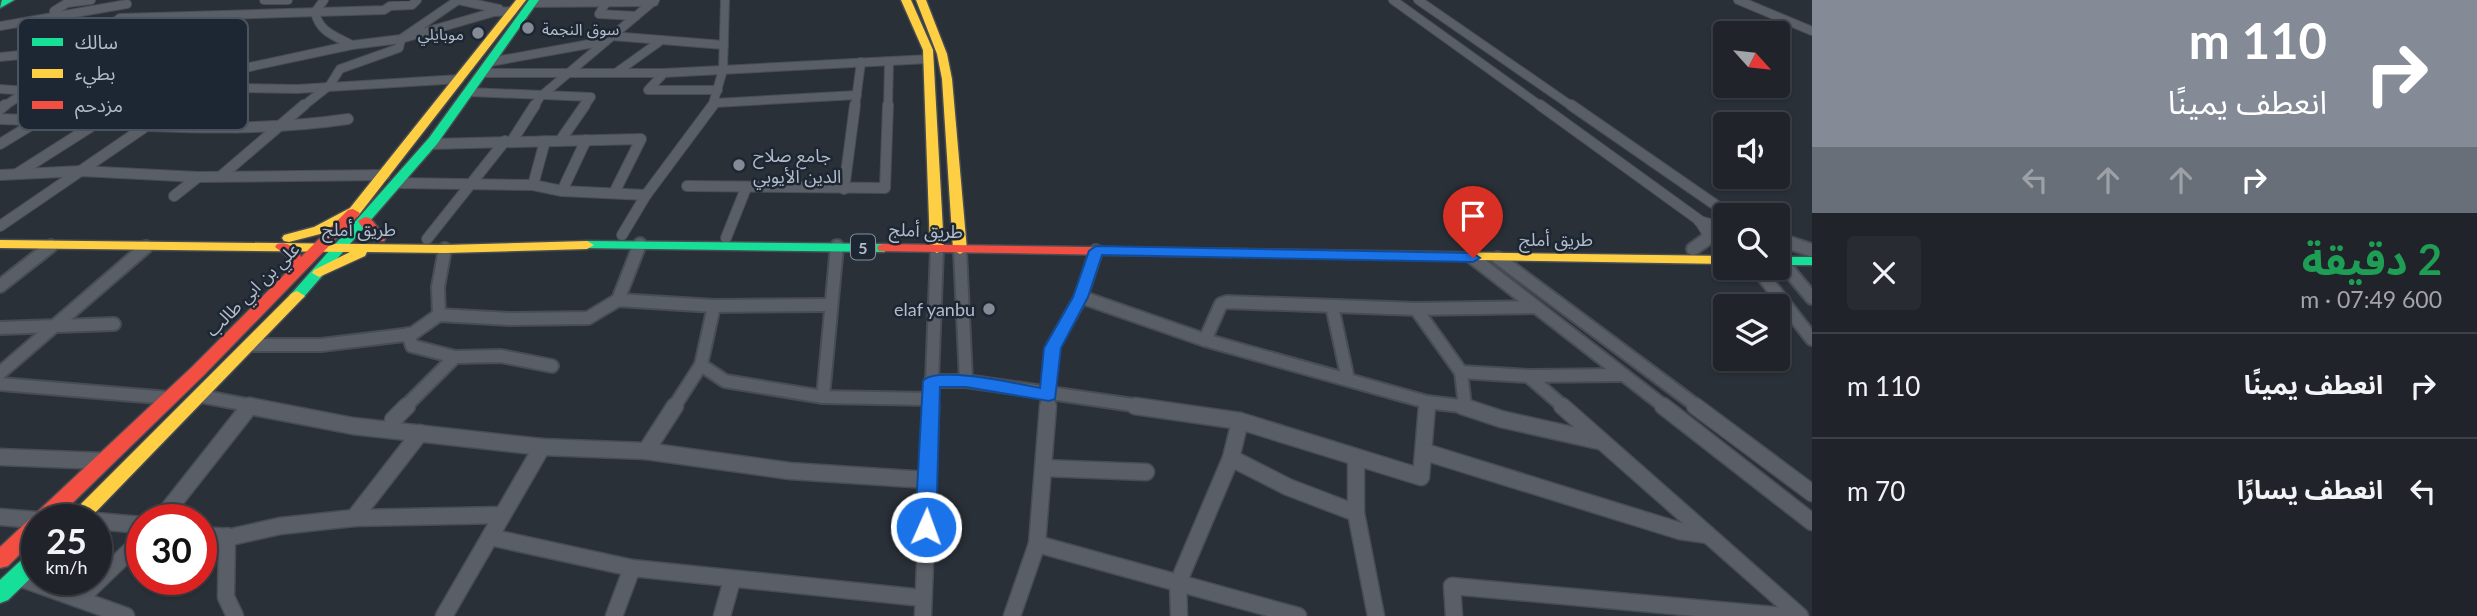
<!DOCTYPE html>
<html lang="ar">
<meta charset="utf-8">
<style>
body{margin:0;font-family:Lato,"Noto Sans Arabic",sans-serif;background:#282c32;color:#f1f3f6;direction:rtl;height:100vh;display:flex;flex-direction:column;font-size:26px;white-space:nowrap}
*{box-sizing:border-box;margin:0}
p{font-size:23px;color:#a2a4a8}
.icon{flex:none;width:38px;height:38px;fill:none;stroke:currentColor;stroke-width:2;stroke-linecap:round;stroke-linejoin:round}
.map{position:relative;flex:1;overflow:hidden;direction:ltr}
.drawer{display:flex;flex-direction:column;background:#20242a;width:665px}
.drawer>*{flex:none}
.top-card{background:#848b96;color:#fff;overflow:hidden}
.needle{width:46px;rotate:117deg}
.tools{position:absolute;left:1713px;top:21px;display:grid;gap:14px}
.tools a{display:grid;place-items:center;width:77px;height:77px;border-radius:7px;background:#20242a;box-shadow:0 2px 5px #0004,0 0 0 2px #3d4147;font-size:35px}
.speed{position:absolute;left:21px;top:504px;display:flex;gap:14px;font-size:35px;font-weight:700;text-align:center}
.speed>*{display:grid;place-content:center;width:91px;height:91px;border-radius:50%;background:#20242a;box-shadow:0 2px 5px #0004,0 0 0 2px #3d4147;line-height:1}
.speed small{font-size:18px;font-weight:400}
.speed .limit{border:10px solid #d22;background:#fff;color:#111}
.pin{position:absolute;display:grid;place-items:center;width:60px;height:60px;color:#fff;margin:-72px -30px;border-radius:50% 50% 50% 0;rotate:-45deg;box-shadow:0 0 7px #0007}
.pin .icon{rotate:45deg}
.me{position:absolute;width:77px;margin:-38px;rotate:2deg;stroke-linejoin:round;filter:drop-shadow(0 0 5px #0008)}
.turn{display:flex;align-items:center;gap:24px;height:147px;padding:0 35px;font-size:32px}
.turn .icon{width:91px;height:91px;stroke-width:2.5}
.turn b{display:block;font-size:49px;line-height:60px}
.lanes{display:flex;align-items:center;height:66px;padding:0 35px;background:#0003;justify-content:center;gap:35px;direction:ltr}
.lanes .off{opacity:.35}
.round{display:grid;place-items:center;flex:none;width:74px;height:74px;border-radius:7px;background:#282c32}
.overview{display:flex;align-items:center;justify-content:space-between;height:119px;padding:0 35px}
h1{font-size:42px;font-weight:700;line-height:52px;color:#1e9e55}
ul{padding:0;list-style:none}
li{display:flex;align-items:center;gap:21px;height:105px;padding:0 35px;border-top:2px solid #3d4147}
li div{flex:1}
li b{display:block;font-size:26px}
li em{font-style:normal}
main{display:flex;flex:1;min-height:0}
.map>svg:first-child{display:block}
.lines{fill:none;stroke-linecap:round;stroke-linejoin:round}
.street-far3-casing{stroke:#484c53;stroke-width:10}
.street-far2-casing{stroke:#484c53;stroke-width:12}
.street-far1-casing{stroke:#484c53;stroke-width:16}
.street-casing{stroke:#484c53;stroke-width:19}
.fast-casing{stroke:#484c53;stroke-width:3}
.slow-casing{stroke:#484c53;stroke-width:3}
.jam-casing{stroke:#484c53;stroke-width:3}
.street-far3{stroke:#5a5e66;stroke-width:8}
.street-far2{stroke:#5a5e66;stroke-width:10}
.street-far1{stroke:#5a5e66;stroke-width:12}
.street{stroke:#5a5e66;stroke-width:16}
.fast{fill:#16e098;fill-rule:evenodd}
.slow{fill:#ffcf43;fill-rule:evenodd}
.jam{fill:#f24e42;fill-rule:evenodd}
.route{fill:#1a73e8;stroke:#114b97;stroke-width:2}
.poi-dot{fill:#848b96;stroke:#1d2633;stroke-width:2.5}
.labels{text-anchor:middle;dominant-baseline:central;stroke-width:5;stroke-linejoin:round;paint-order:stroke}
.far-poi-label{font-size:16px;fill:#b4bcc9;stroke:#1d2633;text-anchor:start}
.shield{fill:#1d2633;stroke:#878f9c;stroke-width:2}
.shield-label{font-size:16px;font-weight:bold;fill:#b4bcc9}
.poi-label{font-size:18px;fill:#b4bcc9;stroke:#1d2633;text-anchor:start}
.street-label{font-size:18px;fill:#b4bcc9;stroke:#1d2633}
.key{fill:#1d2633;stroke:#4a5360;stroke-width:2}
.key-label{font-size:19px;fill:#b4bcc9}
</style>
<main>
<section class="drawer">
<div class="top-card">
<div class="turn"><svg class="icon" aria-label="right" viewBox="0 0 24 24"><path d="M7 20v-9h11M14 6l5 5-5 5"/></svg><div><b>110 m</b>انعطف يمينًا</div></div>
<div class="lanes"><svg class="icon off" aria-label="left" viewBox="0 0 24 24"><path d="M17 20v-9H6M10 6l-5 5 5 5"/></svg><svg class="icon off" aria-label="ahead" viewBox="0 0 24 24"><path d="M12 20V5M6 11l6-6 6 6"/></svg><svg class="icon off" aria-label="ahead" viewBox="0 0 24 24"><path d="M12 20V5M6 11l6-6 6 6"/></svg><svg class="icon" aria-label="right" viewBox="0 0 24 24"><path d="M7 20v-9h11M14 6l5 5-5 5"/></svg></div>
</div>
<div class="overview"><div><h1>2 دقيقة</h1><p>600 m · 07:49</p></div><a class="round"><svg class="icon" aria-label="close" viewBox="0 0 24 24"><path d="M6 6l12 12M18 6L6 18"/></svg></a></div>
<ul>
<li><svg class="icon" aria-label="right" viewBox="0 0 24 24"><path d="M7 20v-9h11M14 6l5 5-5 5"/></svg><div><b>انعطف يمينًا</b></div><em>110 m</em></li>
<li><svg class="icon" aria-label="left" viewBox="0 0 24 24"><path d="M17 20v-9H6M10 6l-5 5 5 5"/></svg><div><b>انعطف يسارًا</b></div><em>70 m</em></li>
</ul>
</section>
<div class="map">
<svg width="1812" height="616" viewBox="0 0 1812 616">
<rect width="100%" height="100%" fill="#2a3038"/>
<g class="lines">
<!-- street-far3 casing -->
<g class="street-far3-casing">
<g id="street-far3">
<polyline points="264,0 288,0"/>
<path d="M 324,0 L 315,12 C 319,32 335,36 352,45"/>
<polyline points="458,0 499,9"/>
<polyline points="1393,0 1542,107"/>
<polyline points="1418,0 1573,107"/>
<polyline points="1738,0 1812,31"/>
<polyline points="607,1 599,14 636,16"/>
<polyline points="533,3 654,2"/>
<polyline points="59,17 54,11 67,3 91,0"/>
<polyline points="0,26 127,4"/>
<polyline points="612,36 724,45"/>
<polyline points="141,42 196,39"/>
<polyline points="109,46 154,33 184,17"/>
<polyline points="0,57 70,50"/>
<polyline points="490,62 606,41"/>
<polyline points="71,68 230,55"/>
<polyline points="617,72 659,42"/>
<polyline points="482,73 664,73 929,59"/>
<polyline points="664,73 648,90 718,90"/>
<polyline points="107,74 142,75"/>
<polyline points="124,86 171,61 192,42 235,16"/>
<polyline points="0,89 27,91 123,86 297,89 460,79"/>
<path d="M 21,90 C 53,67 95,64 118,30 L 112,24 L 120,18 L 384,10 L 390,6 L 412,5 L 417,0"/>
<polyline points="469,92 591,97 584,107"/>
<polyline points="715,103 857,95"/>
<polyline points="3,107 27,91"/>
<polyline points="61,107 93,88"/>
<polyline points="122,107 154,87"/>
<polyline points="174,107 226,72 352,45 401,39 458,0"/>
<polyline points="302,107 330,85 340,69 399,48 401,39 494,12 513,11"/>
<polyline points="534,107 540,97 655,0"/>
<polyline points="712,107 723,70 725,0"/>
<polyline points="855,107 861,62"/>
<polyline points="888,107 889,61"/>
</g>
</g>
<!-- street-far2 casing -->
<g class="street-far2-casing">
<g id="street-far2">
<polyline points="1540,105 1699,220 1708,234 1705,240"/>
<polyline points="1571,105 1730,215"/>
<polyline points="0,109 5,105"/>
<path d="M 0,119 C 115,123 234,136 348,119"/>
<polyline points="512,141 535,105"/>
<polyline points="560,141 585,105"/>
<polyline points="0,144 64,105"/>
<polyline points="431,144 641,139 614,193"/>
<polyline points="18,173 125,105"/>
<polyline points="0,175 81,171 198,177 385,175"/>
<polyline points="221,176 304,105"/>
<polyline points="399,183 533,185 562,191 646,195"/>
<polyline points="533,185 545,141"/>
<polyline points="687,186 885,188 888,105"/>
<polyline points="844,189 855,105"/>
<polyline points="562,191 586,140"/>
<polyline points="174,196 198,177"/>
<polyline points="1699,221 1726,228"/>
<polyline points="0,226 177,105"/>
<polyline points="622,235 646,195 713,105"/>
<polyline points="726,238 746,188"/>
<polyline points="427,239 505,141"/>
<polyline points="1778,239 1782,240"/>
</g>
</g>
<!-- street-far1 casing -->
<g class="street-far1-casing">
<g id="street-far1">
<polyline points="1778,239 1811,250"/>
<polyline points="1693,249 1707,239"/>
<polyline points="960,250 966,381"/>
<polyline points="1473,258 1665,407"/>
<polyline points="1498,258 1698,407"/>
<polyline points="1781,261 1812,298"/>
<polyline points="1757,268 1812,339"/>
<polyline points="0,286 51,246"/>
<polyline points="1081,297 1205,340 1427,402 1427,407"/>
<polyline points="618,300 640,244"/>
<polyline points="714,306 701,365 725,381 823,397 931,399"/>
<polyline points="1332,306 1347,375"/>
<polyline points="1416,309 1461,372 1465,406"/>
<polyline points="439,315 438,287 445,249"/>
<polyline points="0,328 114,324"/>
<polyline points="408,334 412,346 455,357 501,356 552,366"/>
<polyline points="1205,340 1221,304 1227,302 1416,309 1536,307"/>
<polyline points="250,345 321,345 412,334 439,315 510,319 588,318 618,300 714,306 831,305"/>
<polyline points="1461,372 1528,376 1622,375"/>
<polyline points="0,373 146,247"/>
<polyline points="1528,376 1564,407"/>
<polyline points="931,381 966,381 1147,407"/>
<polyline points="0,384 169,398"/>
<polyline points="200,396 258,407"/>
<polyline points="823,397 837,246"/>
<polyline points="1427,402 1469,407"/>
<polyline points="405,407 455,357"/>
<polyline points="674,407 701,365"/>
<polyline points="931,407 937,249"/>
<polyline points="1047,407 1052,348 1081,297 1096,251"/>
</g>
</g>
<!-- street casing -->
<g class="street-casing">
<g id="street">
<polyline points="249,406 353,426 542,447 646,451 790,471 928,480"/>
<polyline points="1135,406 1240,421 1421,477 1427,406"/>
<polyline points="1462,406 1501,419 1599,441"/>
<polyline points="1562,406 1800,616"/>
<polyline points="1663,406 1812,522"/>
<polyline points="1695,406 1812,493"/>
<polyline points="393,420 407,406"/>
<polyline points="646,451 675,406"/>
<polyline points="1425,452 1680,531 1708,535"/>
<polyline points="0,457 103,461"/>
<polyline points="1231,458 1288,487 1356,513"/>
<polyline points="1356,459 1356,513 1376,616"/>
<polyline points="1043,468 1146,472"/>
<polyline points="0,517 37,520"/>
<polyline points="354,518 420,433"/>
<polyline points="160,520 250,406"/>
<polyline points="96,521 142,525"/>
<polyline points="201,535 231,537 280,526 354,518 502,515"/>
<polyline points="227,536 226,597 235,616"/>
<polyline points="490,537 632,568 923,598"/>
<polyline points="1037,544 1298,616"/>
<polyline points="17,577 126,616"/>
<polyline points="89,590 142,539"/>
<polyline points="444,616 542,447"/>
<polyline points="614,616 632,568"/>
<polyline points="722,616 732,580"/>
<polyline points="923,616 931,406"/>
<polyline points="1012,616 1037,544 1048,406"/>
<polyline points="1179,616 1178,583 1231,458 1240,421"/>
<polyline points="1454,616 1452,586 1784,616"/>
</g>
</g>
<!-- fast casing -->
<g class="fast-casing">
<g id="fast">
<polygon points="2,0 14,0 0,8"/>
<polygon points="529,0 539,0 437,144 302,299 292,299 289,296 292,293 429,138"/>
<polygon points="587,241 884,244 891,248 884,252 582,248 580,245"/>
<rect x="1778" y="257" width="34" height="8"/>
<polygon points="37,550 37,572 8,600 0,603 0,580 30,552"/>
</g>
</g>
<!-- slow casing -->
<g class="slow-casing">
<g id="slow">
<polygon points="516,0 526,0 358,216 324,233 289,242 284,241 282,238 284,235 314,227 350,208"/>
<polygon points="901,0 911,0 933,50 944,249 937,253 930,249 923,50"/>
<polygon points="916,0 926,0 947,54 952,79 967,250 960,254 953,250 942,79 937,54"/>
<polygon points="0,240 445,245 587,241 594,245 587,249 445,253 367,252 365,256 319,277 312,273 314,270 350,252 0,248"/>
<polygon points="1231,249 1726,256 1726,264 1226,256 1224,253 1226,250"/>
<polygon points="297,291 305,296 302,299 88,520 65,520 292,293"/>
</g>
</g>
<!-- jam casing -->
<g class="jam-casing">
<g id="jam">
<path d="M 353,209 L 360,213 L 358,216 L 204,375 L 55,520 L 37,520 L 37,537 L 8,566 L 0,568 L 0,547 L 192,367 L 291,268 L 287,256 L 275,247 L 277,244 C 287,241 297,248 301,257 L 348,210 Z"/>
<polygon points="365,217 370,218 384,235 386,238 384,241 374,241 360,224 358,221"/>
<polygon points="884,244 1231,249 1238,253 1231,257 879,251 877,248 879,245"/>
</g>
</g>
<!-- street-far3 -->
<use href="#street-far3" class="street-far3"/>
<!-- street-far2 -->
<use href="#street-far2" class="street-far2"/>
<!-- street-far1 -->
<use href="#street-far1" class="street-far1"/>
<!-- street -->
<use href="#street" class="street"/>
<!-- fast -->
<use href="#fast" class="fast"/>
<!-- slow -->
<use href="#slow" class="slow"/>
<!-- jam -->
<use href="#jam" class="jam"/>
</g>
<!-- route -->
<path class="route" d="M 1096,246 L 1473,253 L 1480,258 L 1473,262 L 1102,255 L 1088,297 L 1061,348 L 1055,399 L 1049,401 L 966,387 L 940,387 L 936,527 L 933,533 L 918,533 L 915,527 L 923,381 C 935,365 1019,384 1040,388 L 1044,348 L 1073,297 L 1089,251 Z"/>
<!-- markers -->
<g class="poi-dot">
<circle cx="528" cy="28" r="7"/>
<circle cx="478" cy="33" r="7"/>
<circle cx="739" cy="165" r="7"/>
<circle cx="989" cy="309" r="7"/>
</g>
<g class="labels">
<!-- far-poi labels -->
<g class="far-poi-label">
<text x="542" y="28">سوق النجمة</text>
<text x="464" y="33" text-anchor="end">موبايلي</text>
</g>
<!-- shield labels -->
<rect class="shield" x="851" y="234.5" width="24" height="25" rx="5"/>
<g class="shield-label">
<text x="863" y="247">5</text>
</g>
<!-- poi labels -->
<g class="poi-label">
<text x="753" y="155">جامع صلاح<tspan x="753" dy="21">الدين الأيوبي</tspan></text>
<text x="975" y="309" text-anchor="end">elaf yanbu</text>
</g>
<!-- street labels -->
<g class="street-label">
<text x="359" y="229">طريق أملج</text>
<text transform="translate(926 230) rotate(2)">طريق أملج</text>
<text x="1556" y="239">طريق أملج</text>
<text transform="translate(252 289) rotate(-45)">علي بن ابي طالب</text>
</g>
</g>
<!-- legend -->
<rect x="18" y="18" width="230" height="112" rx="10" class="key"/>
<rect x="32" y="38" width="31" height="8" fill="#16e098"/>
<rect x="32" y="69" width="31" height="9" fill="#ffcf43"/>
<rect x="32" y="101" width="31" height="8" fill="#f24e42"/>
<g class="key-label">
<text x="75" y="49">سالك</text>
<text x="75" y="80">بطيء</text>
<text x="75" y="112">مزدحم</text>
</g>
</svg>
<div class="tools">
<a><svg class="needle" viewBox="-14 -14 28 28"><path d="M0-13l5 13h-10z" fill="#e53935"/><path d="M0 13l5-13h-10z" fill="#a2a4a8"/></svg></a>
<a><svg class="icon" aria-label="sound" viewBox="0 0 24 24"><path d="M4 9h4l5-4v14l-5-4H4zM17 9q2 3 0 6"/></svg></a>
<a><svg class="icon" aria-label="search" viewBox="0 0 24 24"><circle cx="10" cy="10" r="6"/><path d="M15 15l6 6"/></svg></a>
<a><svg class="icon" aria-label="layers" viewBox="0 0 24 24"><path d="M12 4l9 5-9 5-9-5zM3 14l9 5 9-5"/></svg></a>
</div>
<div class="speed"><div>25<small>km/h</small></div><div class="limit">30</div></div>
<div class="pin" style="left:1473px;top:258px;background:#d93025"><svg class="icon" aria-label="arrive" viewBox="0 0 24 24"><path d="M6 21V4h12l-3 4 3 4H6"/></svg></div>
<svg class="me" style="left:926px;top:527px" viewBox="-20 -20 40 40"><circle r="17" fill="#1a73e8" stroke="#fff" stroke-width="3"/><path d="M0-11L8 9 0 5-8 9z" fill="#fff"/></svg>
</div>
</main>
